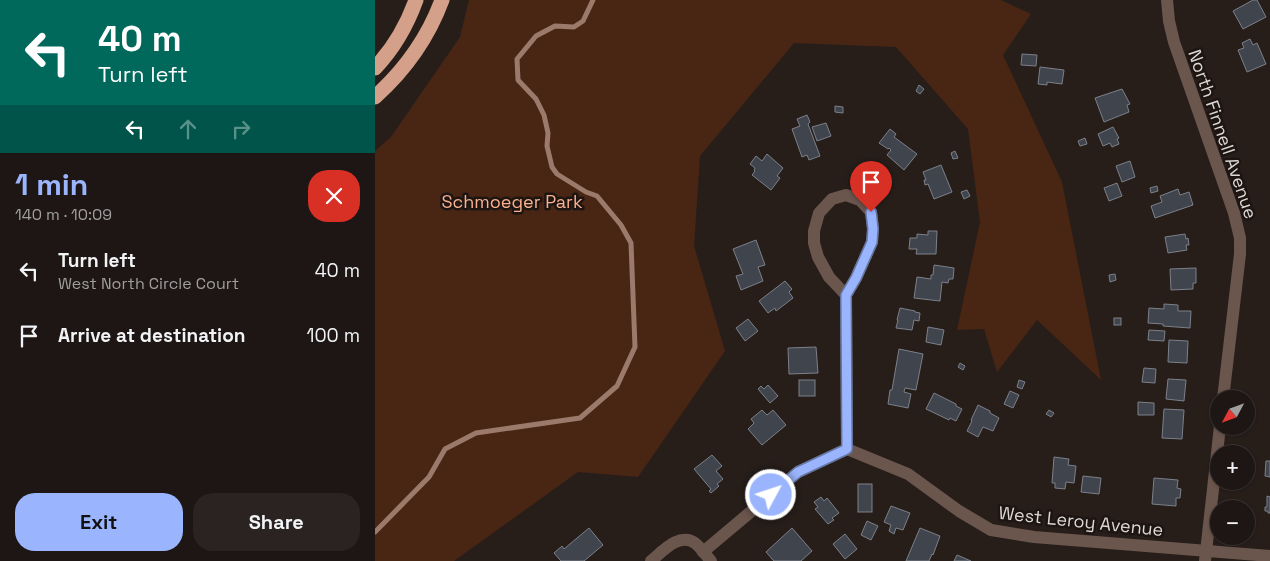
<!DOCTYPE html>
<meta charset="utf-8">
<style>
body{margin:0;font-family:"Space Grotesk",sans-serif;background:#2a2322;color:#f1f3f6;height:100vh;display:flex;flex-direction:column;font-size:19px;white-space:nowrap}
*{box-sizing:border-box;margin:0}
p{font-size:16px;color:#a09fa0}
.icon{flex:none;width:28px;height:28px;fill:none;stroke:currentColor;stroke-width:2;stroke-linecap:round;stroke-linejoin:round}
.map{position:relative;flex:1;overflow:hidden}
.details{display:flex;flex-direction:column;background:#1d1614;width:375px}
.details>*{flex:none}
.banner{background:#00695c;color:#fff;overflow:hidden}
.needle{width:32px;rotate:229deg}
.fabs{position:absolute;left:835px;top:390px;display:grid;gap:10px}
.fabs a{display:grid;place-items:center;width:45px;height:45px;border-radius:50%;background:#1d1614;box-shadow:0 1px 4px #0004,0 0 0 1px #3b3534;font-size:25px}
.pin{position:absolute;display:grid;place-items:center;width:42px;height:42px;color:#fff;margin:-51px -21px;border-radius:50% 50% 50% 0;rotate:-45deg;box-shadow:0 0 5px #0007}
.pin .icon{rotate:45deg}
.me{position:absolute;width:55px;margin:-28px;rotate:50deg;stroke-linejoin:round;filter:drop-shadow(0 0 4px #0008)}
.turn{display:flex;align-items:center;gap:18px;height:105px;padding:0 15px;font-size:22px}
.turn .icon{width:65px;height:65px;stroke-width:2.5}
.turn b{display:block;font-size:35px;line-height:42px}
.lanes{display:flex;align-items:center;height:48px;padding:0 15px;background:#0003;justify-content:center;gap:25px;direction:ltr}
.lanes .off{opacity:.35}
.round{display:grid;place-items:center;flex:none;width:52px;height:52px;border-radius:20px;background:#2a2322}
.overview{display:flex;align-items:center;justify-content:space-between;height:85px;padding:0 15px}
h1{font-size:30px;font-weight:800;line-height:38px;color:#9ab5fd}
.cta{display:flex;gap:10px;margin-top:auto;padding:10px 15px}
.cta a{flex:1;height:58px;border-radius:20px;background:#9ab5fd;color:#111;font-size:20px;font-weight:800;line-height:58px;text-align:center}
.cta a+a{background:#2a2322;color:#f1f3f6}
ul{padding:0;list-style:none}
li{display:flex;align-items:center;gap:15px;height:65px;padding:0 15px}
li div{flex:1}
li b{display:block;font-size:19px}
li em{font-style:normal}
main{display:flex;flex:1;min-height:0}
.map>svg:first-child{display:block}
.green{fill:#492514}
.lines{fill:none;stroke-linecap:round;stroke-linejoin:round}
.stream{stroke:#9c7a6b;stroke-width:5}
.building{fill:#40444d;stroke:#7c808a}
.minor{stroke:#6b564d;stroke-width:12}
.motorway{stroke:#d4a089;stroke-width:15}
.route-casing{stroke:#6476a4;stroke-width:12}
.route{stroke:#9ab5fd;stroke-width:9}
.labels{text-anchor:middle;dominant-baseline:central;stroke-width:5;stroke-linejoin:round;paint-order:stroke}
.street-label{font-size:18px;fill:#ded8d5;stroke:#1d1511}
.park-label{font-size:18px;fill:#fbb08e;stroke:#1d1511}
</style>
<main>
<section class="details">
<div class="banner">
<div class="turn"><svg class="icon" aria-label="left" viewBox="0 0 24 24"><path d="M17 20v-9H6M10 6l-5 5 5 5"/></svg><div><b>40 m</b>Turn left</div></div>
<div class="lanes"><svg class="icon" aria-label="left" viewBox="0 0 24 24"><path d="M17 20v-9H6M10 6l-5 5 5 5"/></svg><svg class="icon off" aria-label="ahead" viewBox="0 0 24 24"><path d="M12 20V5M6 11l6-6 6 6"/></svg><svg class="icon off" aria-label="right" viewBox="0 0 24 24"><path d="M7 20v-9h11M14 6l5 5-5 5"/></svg></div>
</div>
<div class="overview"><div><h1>1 min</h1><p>140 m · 10:09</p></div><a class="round" style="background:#d93025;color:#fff"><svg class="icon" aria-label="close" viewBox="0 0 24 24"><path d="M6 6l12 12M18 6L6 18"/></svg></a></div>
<ul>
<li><svg class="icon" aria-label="left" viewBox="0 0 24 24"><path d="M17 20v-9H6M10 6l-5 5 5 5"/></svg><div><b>Turn left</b><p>West North Circle Court</p></div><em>40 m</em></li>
<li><svg class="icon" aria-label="arrive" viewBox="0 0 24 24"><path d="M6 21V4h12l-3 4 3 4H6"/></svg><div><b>Arrive at destination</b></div><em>100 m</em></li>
</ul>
<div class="cta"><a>Exit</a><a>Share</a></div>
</section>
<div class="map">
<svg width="895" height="561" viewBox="0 0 895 561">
<rect width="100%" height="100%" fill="#271e1a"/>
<!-- green -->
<polygon class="green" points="94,0 626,0 656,14 628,55 687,182 726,380 662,320 622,372 609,329 582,330 605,222 593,129 521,47 419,43 325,156 319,246 350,351 263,477 203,472 79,561 0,561 0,151 16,137 85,37"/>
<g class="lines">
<!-- stream -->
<polyline class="stream" points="0,532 54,477 70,449 101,433 205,418 242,386 260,347 256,243 246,225 222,196 211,192 182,174 177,167 172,146 173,133 169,115 161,99 143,80 142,59 161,36 180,26 199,27 208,21 218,0"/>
</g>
<!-- building -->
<g class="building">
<polygon points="878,0 882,0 891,17 868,29 858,11"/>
<polygon points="875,39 878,45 882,43 891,64 872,72 863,50 869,48 867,43"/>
<polygon points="647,54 662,55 661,66 646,65"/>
<polygon points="665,67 689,70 687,84 672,82 672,85 663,84"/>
<polygon points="544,85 549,89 545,94 541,91"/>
<polygon points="747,89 755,104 752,105 754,112 729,122 720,98"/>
<polygon points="460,106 468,107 468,113 460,112"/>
<polygon points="432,115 435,122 433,124 445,156 434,160 432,155 427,157 417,129 425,126 422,119"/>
<polygon points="451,123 456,136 442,141 437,127"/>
<polygon points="738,127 744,138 742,139 744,144 737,147 735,143 728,146 723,134"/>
<polygon points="515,129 521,134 519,137 542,154 529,170 512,155 516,150 514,148 513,149 504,143"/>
<polygon points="710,138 712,144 705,146 703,141"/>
<polygon points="580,151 583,158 578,159 576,153"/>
<polygon points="392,154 408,168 402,176 405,178 396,190 377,175 380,171 379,170 380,168 375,164 381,156 387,161"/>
<polygon points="755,161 760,177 747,182 741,166"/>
<polygon points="566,165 577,192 559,199 553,184 550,185 549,180 551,180 548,172"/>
<polygon points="742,183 747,196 734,201 729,188"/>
<polygon points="782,186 783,191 776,193 775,188"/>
<polygon points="803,189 805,195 814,192 818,205 780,218 776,206 787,202 785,196"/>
<polygon points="592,190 595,196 589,199 586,192"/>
<polygon points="553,231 562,231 561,254 541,254 542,249 534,249 535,238 542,238 542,234 553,235"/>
<polygon points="810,234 811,239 813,238 814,245 811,245 812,250 793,253 790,237"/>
<polygon points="381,240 390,265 383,267 388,281 366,290 361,276 368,274 358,249"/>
<polygon points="559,265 579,268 578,279 574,279 573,283 567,282 565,301 539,298 542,277 556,279 556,275 558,275"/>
<polygon points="821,268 821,283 818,283 818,289 796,290 795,269"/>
<polygon points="740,274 741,280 735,282 734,275"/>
<polygon points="410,281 417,289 414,292 418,298 401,311 400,308 393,313 384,301"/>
<polygon points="789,304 803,305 803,311 816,311 815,328 788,326 788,324 773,323 774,308 789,309"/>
<polygon points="525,308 540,311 540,312 545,313 544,321 539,320 537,330 521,328 523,320 522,320"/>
<rect x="739" y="318" width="7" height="7"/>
<polygon points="373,319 383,331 370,341 361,328"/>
<polygon points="553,327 569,330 566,345 551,342"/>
<polygon points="774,330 790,331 789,341 773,340"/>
<polygon points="794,340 813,341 812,363 793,362"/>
<polygon points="441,347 443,373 414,374 413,348"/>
<polygon points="524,349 548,354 541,390 530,388 529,392 536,394 533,408 513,404 515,390 517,390"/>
<polygon points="585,363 590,366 588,370 583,367"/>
<polygon points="769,368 781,369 780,383 767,382"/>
<polygon points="793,379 811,380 809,401 791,399"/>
<rect x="424" y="380" width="16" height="16"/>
<polygon points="644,380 650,382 647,389 642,387"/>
<polygon points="393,385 403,396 395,403 383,389 386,386 389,389"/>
<polygon points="635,391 644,395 638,408 629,404"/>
<polygon points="559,393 581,404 581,406 587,409 581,421 575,418 574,420 551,409"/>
<polygon points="763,402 779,403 779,415 763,415"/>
<polygon points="603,405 615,411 615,413 624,418 618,431 608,427 603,437 592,431 597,421 596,420"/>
<polygon points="789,409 809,410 807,439 787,438"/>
<polygon points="387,410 392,415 398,410 411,425 387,445 373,429 379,423 376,419"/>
<polygon points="674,410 679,413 676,417 671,414"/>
<polygon points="337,455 347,466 341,471 348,479 342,484 344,486 336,493 334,491 336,489 319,469"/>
<polygon points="679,457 694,459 693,465 701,466 699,483 691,482 690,489 680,488 680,483 677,483"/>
<polygon points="891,461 895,461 895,477 890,476"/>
<polygon points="708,476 726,478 724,494 706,492"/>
<polygon points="779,478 803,480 802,488 806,489 805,498 801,498 801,506 777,504"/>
<rect x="483" y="484" width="14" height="28"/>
<polygon points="892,496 895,497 895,513 893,513 893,511 890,511 890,507 892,507"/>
<polygon points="446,497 449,501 452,498 464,513 457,518 459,520 453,524 440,509 443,507 439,502"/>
<polygon points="516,506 535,513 528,530 521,528 519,534 514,531 516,525 509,522"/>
<polygon points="492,521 503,526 496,540 486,535"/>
<polygon points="214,528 228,545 209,561 186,561 179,553 187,546 189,549"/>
<polygon points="417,528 437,551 426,561 399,561 391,552"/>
<polygon points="545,528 565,536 558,555 557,554 554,561 531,561"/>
<polygon points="470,534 482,549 470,559 458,544"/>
<polygon points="582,555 596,561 579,561"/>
</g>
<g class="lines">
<!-- minor -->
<g class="minor">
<polyline points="792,0 794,21 799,42 859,213 865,238 865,254 848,399"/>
<polyline points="471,295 454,277 443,257 439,243 439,231 444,213 457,199 471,195 485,200 496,212 498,229 497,242 481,278 471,295 472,449"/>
<polyline points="328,552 423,472 472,449 533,474 584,511 616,530 659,537 895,556"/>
<path d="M 276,561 C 287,552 304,532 320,543 C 326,548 331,555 336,561"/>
<polyline points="830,561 845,426"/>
</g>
<!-- motorway -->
<g class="motorway">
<path d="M 0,68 C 19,48 32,25 41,0"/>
<path d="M 0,97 C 30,70 53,38 67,0"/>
</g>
</g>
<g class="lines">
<!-- route casing -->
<g class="route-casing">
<polyline id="route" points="396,495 423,472 472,449 471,295 481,278 497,242 498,229 496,212"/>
</g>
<!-- route -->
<use href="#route" class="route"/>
</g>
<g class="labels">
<!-- street labels -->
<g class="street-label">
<text transform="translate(848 134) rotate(71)">North Finnell Avenue</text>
<text transform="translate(706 521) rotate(6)">West Leroy Avenue</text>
</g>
<!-- park labels -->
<g class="park-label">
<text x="137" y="201">Schmoeger Park</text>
</g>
</g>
</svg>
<div class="fabs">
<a><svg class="needle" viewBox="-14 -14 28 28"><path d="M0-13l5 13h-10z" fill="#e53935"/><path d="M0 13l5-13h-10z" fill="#a09fa0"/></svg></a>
<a>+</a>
<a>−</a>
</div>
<div class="pin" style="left:496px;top:212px;background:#d93025"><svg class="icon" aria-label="arrive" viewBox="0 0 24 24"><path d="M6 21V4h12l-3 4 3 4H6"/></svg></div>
<svg class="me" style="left:396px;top:495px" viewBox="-20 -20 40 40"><circle r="17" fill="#9ab5fd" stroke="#fff" stroke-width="3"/><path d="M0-11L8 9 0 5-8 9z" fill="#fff"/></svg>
</div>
</main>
